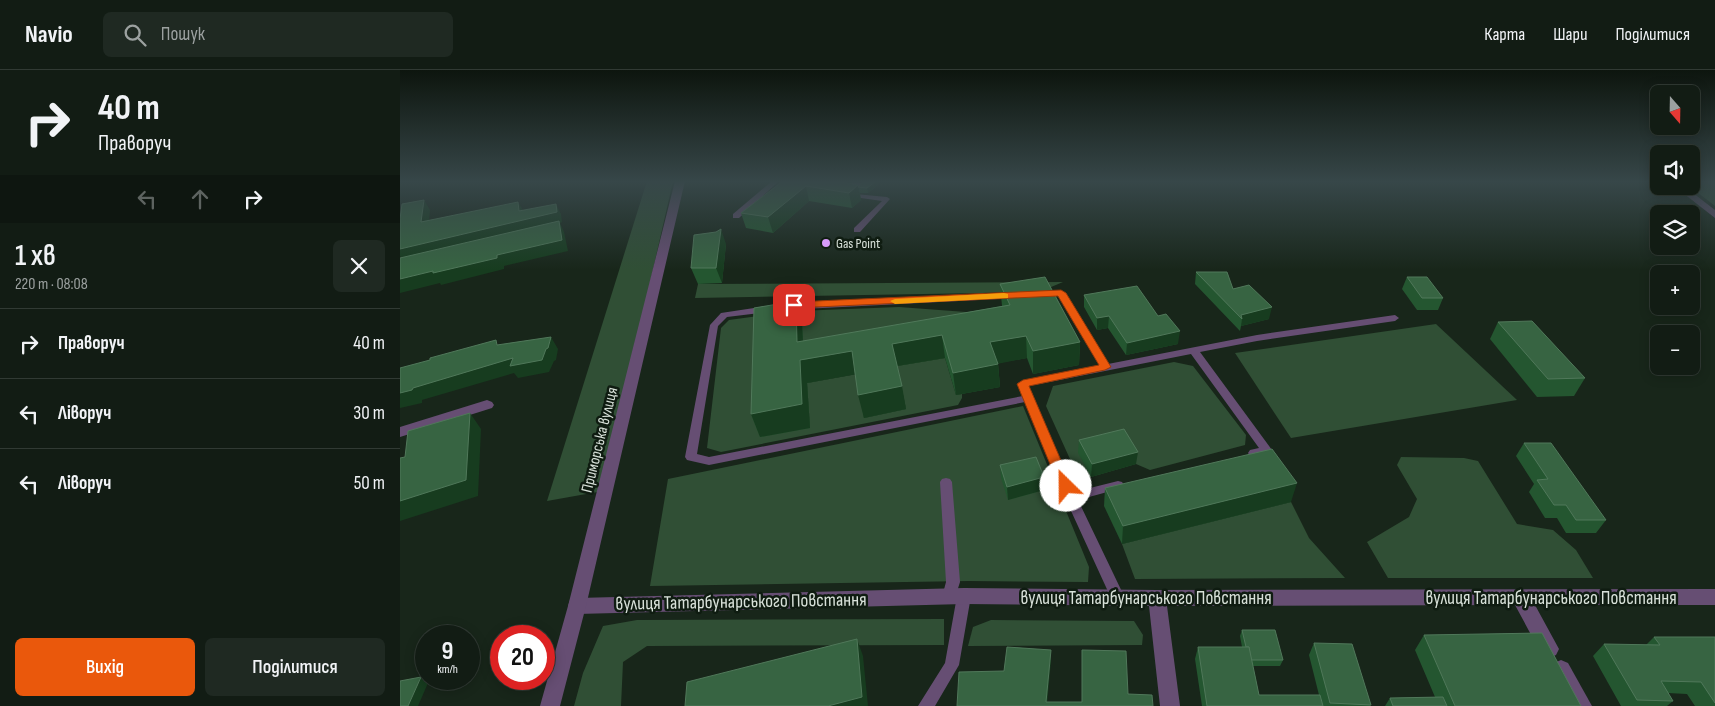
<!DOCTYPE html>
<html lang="uk">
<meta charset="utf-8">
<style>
body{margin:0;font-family:"Sofia Sans Condensed",sans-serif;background:#1f2922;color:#f1f3f6;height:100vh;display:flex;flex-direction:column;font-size:19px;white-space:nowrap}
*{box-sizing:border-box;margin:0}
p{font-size:16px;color:#9ca1a0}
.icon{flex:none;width:28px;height:28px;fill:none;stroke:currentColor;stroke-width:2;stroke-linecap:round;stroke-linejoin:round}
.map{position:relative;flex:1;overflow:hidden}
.sheet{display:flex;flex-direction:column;background:#121c14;width:400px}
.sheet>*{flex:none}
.guide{background:#121c14;color:#f1f3f6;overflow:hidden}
.needle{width:32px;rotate:160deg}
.tools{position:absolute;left:1250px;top:15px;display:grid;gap:10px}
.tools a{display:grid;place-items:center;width:50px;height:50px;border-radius:8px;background:#121c14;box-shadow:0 2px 12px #0003,0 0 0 1px #313a34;font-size:25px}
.speed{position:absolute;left:15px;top:555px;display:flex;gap:10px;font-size:25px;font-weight:700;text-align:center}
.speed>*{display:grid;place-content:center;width:65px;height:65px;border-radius:50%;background:#121c14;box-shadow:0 2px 12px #0003,0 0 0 1px #313a34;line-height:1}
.speed small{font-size:12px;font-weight:400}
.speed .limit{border:8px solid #d22;background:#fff;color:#111}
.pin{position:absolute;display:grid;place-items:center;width:42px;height:42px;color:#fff;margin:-21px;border-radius:10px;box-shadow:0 2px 8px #0006}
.me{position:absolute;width:55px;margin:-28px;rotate:337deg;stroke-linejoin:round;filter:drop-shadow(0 0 4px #0008)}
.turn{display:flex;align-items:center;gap:18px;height:105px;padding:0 15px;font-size:22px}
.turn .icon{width:65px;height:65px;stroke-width:2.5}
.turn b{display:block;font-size:35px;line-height:42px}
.lanes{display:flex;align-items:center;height:48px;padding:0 15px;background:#0003;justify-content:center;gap:25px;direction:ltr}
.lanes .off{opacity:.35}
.round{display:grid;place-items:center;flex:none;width:52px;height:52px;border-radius:8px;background:#1f2922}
.summary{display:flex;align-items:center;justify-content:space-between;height:85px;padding:0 15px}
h1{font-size:30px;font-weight:600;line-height:38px}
.action{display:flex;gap:10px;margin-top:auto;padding:10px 15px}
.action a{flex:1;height:58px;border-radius:8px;background:#ea580c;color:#fff;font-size:20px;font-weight:600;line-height:58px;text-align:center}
.action a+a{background:#1f2922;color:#f1f3f6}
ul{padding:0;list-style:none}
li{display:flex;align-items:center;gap:15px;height:70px;padding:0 15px;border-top:1px solid #313a34}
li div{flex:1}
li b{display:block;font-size:19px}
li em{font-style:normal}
header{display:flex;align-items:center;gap:30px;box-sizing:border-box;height:70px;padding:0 25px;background:#121c14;border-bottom:1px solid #313a34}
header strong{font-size:24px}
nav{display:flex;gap:28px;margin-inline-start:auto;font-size:18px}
.search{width:350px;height:45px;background:#1f2922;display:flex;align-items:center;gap:12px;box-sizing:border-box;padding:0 18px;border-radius:8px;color:#9ca1a0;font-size:19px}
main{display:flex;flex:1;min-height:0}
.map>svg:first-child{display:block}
.green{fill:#304f35}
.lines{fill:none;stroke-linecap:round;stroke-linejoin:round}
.service{fill:#664e73;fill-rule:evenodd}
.minor{fill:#664e73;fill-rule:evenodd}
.tertiary{fill:#664e73;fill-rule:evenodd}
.wall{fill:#245630}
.shaded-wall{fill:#173c1f}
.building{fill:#376442;stroke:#50785a}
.route{fill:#ea580c;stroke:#983908}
.slow{fill:#f59e0b}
.poi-dot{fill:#d79bf9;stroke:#0f1c11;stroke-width:2}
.labels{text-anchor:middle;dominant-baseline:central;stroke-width:5;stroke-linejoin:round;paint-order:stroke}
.far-poi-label{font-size:14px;fill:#d8e1d9;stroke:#0f1c11;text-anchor:start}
.street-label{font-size:16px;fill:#d8e1d9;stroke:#0f1c11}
.near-street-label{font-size:19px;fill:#d8e1d9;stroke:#0f1c11}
</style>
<header>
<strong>Navio</strong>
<div class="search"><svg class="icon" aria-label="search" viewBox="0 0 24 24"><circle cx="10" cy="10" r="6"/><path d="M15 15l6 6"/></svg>Пошук</div>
<nav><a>Карта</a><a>Шари</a><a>Поділитися</a></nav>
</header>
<main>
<section class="sheet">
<div class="guide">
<div class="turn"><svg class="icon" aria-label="right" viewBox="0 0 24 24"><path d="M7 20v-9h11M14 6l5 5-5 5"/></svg><div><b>40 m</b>Праворуч</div></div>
<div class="lanes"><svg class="icon off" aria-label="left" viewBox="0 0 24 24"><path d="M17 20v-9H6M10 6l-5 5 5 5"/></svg><svg class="icon off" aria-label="ahead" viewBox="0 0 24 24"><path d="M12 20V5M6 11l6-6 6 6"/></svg><svg class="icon" aria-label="right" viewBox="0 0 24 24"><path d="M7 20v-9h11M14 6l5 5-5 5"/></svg></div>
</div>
<div class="summary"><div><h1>1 хв</h1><p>220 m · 08:08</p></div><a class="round"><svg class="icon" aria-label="close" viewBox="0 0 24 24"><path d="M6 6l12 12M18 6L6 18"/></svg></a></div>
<ul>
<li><svg class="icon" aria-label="right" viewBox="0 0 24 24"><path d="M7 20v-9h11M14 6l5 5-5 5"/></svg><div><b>Праворуч</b></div><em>40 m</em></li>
<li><svg class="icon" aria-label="left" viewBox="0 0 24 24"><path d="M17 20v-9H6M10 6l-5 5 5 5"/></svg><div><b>Ліворуч</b></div><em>30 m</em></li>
<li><svg class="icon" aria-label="left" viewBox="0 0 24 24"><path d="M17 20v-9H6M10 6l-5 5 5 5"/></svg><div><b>Ліворуч</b></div><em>50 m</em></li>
</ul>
<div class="action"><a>Вихід</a><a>Поділитися</a></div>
</section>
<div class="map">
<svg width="1315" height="636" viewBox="0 0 1315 636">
<rect width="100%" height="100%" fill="#18261a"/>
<!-- green -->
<g class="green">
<polygon points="247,111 273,111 203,421 147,431"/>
<polygon points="1301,111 1315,111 1315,136 1297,122"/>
<polygon points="663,212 644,220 583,223 295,228 298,214"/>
<polygon points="499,237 566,242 580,262 404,294 362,260 410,358 407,313 457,304 464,348 506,339 497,296 545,288 556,325 562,324 562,328 558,335 321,382 307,378 321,258 329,250 397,241"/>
<polygon points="1036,254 1117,330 891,368 835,283"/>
<polygon points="774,292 793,296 846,365 845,375 750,400 736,394 722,371 679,383 691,407 679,409 646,336 653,316"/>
<polygon points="623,336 689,497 688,512 569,511 250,516 268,409"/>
<polygon points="1001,387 1064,388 1078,391 1117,454 1153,460 1176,480 1193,508 988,508 967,472 1009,447 1017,429 997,395"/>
<polygon points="891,432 909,468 945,508 735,509 722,474"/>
<polygon points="544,549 544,575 247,576 223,592 221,636 174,636 183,603 203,556 237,550"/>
<polygon points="591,550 734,551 743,565 742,575 568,576 573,557"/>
</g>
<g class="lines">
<!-- service -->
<g class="service">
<polygon points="372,111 379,111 339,148 333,148 333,144"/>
<polygon points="433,111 464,113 464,115 455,124 487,127 490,129 460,162 454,162 454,158 482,131 447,126 447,124 456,115 436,113"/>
<polygon points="661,220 665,223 708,294 857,265 995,245 999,248 995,251 857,271 800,282 872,380 871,383 854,387 850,386 848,383 850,380 859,378 791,284 629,316 674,422 718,411 722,412 724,415 722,418 678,430 725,528 723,532 718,534 713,532 711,528 655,406 625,332 309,395 287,390 285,387 310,255 321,243 367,236 371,239 367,242 327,247 318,256 297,384 309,387 623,326 618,314 619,312 700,296 658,226 641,227 637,224 641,221"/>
<polygon points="614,223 617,224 617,228 384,240 380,237 384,234"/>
<polygon points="546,408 550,409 552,412 560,512 554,531 549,533 544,531 542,527 546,512 540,412 542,409"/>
<polygon points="564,520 569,522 571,526 559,595 535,636 518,636 545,593 557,526 559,522"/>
</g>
<!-- minor -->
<g class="minor">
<polygon points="87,330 92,332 94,335 92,338 0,367 0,357"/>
<polygon points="564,518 757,520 1315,519 1315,535 1135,535 1159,579 1156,585 1149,588 1142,585 1115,535 767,536 780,636 760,636 749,536 564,534 177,544 170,542 168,536 170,530 177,528"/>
<polygon points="1161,590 1168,593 1192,636 1171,636 1151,600 1154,593"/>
</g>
<!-- tertiary -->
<g class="tertiary">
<polygon points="275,111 285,111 186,536 160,636 140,636 168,536"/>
<polygon points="1274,116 1284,116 1315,140 1315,148"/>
</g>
</g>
<!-- wall -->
<g class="wall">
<polygon points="383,111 451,114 458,115 459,117 464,112 451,111 478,111 479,114 468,123 460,123 461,130 452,138 409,131 373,163 346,158 341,143"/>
<polygon points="326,174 322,213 298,214 291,198"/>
<polygon points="796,202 833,219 869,249 841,256 840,261 795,214"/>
<polygon points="1007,207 1043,228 1038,240 1017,240 1002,219"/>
<polygon points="600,214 680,272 679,295 633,304 627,288 598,293 600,317 556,325 545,288 497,296 506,339 464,348 455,304 407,313 410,358 360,367 351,344 402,253 403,271 602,236"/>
<polygon points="684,225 778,274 726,285 708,258 697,260 684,237"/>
<polygon points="1098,252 1185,308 1174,326 1137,327 1090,269"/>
<polygon points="679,370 736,394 691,407 678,383"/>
<polygon points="1124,373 1206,450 1196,463 1166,463 1157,448 1145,448 1129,422 1134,414 1116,386"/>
<polygon points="600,395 644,407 644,420 608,430 601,408"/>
<polygon points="705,418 891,432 722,474 704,436"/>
<polygon points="842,560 883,590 880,596 853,596 859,625 919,625 909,585 914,573 971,635 970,636 802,636 795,589 798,577 842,577 840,566"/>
<polygon points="1024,565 1181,636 985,636 990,628 1035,627 1015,580"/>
<polygon points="1254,567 1315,567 1315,636 1295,636 1287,624 1268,623 1273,631 1267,636 1221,636 1193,586 1204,574 1246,575"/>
</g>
<!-- shaded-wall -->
<g class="shaded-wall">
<polygon points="443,111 451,111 452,116 445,123"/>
<polygon points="476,111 478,111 479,114 468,123 467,118"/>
<polygon points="458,115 461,130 452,138 449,123"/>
<polygon points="406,116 409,131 373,163 368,147"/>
<polygon points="24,130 30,140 28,163 21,152"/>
<polygon points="118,132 124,142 156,134 161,144 162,152 160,153 164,162 168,181 104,196 104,199 41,215 40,213 0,223 0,209 33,201 97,188 3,190 0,186 0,175 119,141"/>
<polygon points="321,159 326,174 322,213 316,198"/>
<polygon points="396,231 402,253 404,290 452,281 457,304 407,313 410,358 360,367 351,344 400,290 397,272"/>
<polygon points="872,237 869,249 841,256 842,249 841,245"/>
<polygon points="709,246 708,258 697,260 697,248"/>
<polygon points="780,261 778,274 726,285 727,273"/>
<polygon points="542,265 545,288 497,296 492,274"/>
<polygon points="626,266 627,288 592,295 590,272"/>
<polygon points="151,267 158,279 156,290 154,291 149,302 118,308 114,303 22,330 22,333 0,338 0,323 13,318"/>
<polygon points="680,272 679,295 633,304 633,281"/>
<polygon points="598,294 600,317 556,325 553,303"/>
<polygon points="502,316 506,339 464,348 458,325"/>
<polygon points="70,343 81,359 78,426 0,451 0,431"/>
<polygon points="738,382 736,394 691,407 692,394"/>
<polygon points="644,407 644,420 608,430 607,417"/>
<polygon points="897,413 891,432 722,474 723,456"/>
<polygon points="457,569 463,586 468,636 428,636"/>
<polygon points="651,580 651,591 647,636 646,632"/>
<polygon points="21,607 28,613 18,636 8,636"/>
</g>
<!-- building -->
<g class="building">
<polygon points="383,111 443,111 442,112 458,115 449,123 406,116 368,147 341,143"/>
<polygon points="464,111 476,111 467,118 458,117"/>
<polygon points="24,130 21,152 118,132 119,141 156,134 157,142 0,179 0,149 2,134"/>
<polygon points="159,151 162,170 97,185 97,188 33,203 33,201 0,209 0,188"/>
<polygon points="321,159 316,198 291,198 294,165 316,162"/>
<polygon points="796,202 827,202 833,219 849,215 872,237 841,245 842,249"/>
<polygon points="645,207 680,272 633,281 626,266 590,272 598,294 553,303 542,265 492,274 502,316 458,325 452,281 400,290 402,334 351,344 354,238 396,231 397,272 610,235 600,214"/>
<polygon points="1007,207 1027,207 1043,228 1022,228"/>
<polygon points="737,216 758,246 766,244 780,261 727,273 709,246 697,248 684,225"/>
<polygon points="1132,251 1185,308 1148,309 1098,252"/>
<polygon points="151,267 148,278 146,279 142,290 110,296 113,288 13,318 12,320 0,323 0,298 30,290 30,288 96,270 97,275"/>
<polygon points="70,343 66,410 0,431 0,388 5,387 8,361"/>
<polygon points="724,359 738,382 692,394 679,370"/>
<polygon points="1124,373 1151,373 1206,450 1176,450 1166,435 1154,435 1137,410 1148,409"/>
<polygon points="872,379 897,413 723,456 705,418"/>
<polygon points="636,387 644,407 607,417 600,395"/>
<polygon points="842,560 875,560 883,590 851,590 849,577 846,577"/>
<polygon points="1142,563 1181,636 1055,636 1024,565"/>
<polygon points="1254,567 1315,567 1315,633 1301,612 1261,611 1273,631 1237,630 1204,574 1260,575"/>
<polygon points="457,569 462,627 428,636 285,636 287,612"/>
<polygon points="914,573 952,574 971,635 930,633"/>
<polygon points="607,577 651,580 646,632 682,632 682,580 726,581 728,624 752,625 753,636 557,636 559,602 604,601"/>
<polygon points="798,577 849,577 859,625 920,625 923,636 807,636"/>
<polygon points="21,607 8,636 0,636 0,611"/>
<polygon points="1043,627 1047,636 993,636 990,628"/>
</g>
<!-- sky -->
<linearGradient id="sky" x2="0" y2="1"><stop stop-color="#0d150e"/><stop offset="0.56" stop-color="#374749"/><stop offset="1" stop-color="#374749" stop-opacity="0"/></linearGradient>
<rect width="1315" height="200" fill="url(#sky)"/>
<!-- route -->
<polygon class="route" points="661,220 666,223 711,297 705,300 629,316 672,416 671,420 661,420 659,416 617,314 623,310 699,295 658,226 394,238 389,235 394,232"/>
<!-- slow -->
<polygon class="slow" points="604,223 608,224 608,228 495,234 490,231 495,229"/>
<!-- markers -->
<circle class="poi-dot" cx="426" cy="173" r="5"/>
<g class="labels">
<!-- far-poi labels -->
<g class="far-poi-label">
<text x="436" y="173">Gas Point</text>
</g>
<!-- street labels -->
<g class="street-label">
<text transform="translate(200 370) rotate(-76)">Приморська вулиця</text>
</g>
<!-- near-street labels -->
<g class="near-street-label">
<text x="746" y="528">вулиця Татарбунарського Повстання</text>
<text x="1151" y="528">вулиця Татарбунарського Повстання</text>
<text transform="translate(341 532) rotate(-1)">вулиця Татарбунарського Повстання</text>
</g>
</g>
</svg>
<div class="tools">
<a><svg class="needle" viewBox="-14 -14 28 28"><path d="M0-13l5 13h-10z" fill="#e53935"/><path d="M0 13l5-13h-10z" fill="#9ca1a0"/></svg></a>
<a><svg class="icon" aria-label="sound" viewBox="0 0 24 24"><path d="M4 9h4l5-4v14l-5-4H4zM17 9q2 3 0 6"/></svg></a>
<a><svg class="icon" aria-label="layers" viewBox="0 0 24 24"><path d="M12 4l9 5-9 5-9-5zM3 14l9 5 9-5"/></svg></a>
<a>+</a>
<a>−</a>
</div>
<div class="speed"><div>9<small>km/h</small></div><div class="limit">20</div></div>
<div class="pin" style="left:394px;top:235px;background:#d93025"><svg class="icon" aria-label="arrive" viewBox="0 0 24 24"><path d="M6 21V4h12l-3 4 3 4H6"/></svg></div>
<svg class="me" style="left:666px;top:416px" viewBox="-20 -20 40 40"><circle r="19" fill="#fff"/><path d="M0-13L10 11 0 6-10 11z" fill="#ea580c"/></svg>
</div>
</main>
